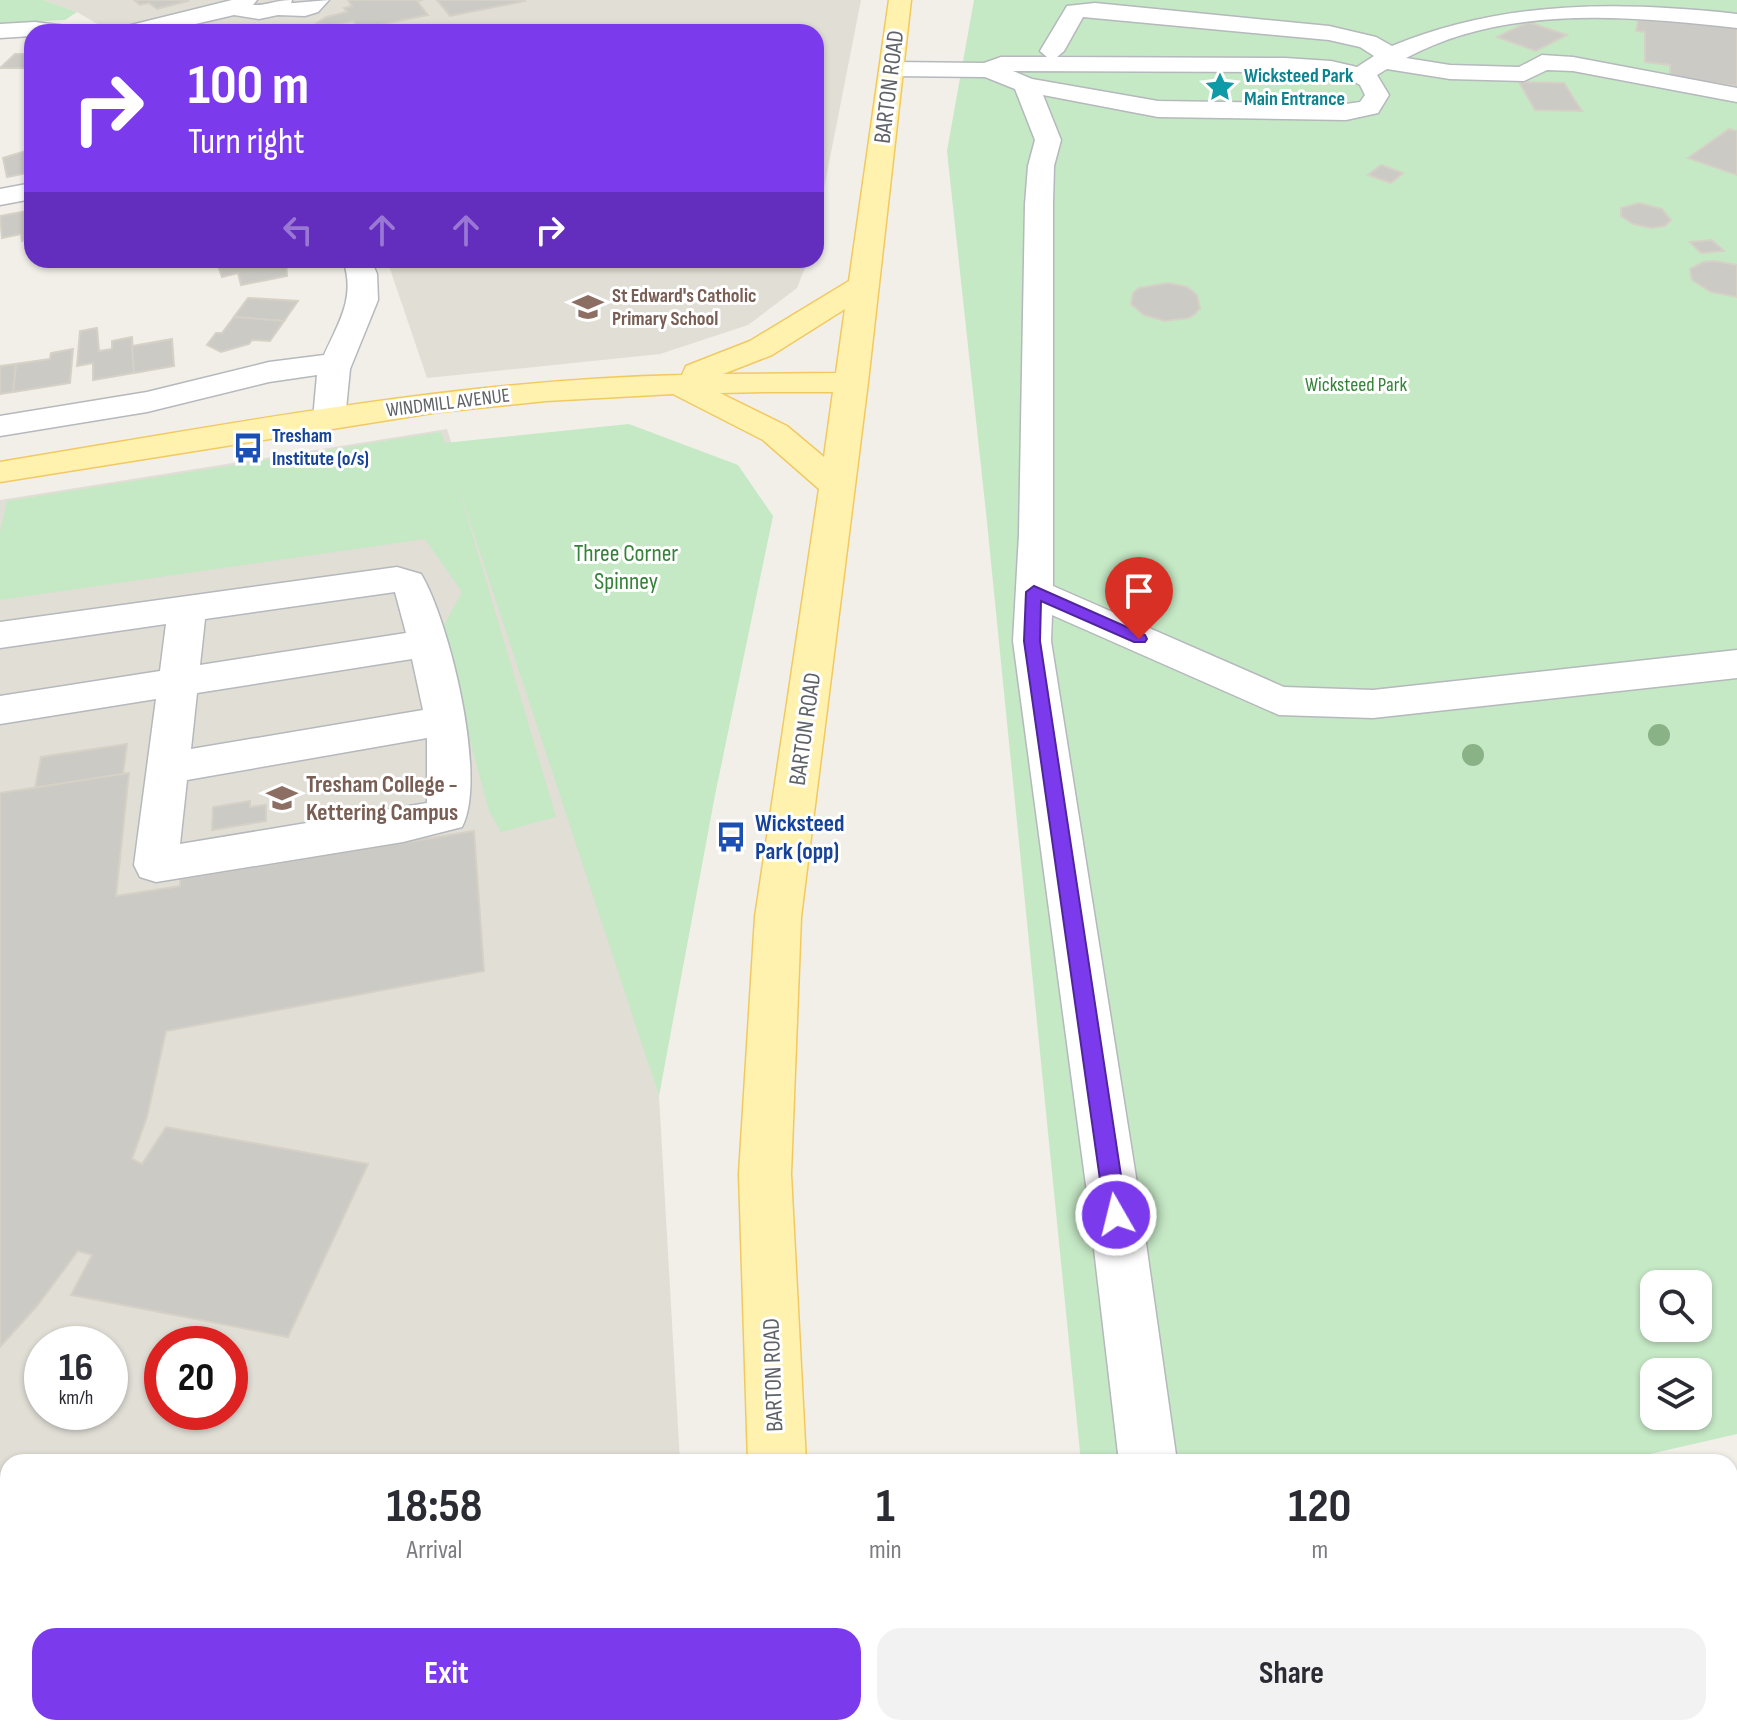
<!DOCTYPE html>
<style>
body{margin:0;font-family:"Sofia Sans Condensed",sans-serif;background:#f2f2f3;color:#2b2b33;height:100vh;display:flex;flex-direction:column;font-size:30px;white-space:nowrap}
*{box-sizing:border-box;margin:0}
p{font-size:26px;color:#7c7c81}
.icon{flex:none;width:44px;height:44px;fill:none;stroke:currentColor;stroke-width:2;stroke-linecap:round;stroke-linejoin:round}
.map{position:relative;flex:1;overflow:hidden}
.sheet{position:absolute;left:0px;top:1454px;width:1738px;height:282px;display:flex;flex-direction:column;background:#fff;border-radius:24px 24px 0 0;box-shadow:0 2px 6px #0004}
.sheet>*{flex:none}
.guide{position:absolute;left:24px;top:24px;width:800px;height:244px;border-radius:24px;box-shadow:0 2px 6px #0004;background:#7c3aed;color:#fff;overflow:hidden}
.buttons{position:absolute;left:1640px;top:1270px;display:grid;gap:16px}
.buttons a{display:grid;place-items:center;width:72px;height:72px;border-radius:16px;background:#fff;box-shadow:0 2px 6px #0004;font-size:40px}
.speed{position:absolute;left:24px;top:1326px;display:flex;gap:16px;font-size:40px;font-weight:700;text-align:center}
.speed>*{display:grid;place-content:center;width:104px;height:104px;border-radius:50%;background:#fff;box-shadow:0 2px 6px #0004;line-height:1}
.speed small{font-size:20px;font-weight:400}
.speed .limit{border:12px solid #d22;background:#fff;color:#111}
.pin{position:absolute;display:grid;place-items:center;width:68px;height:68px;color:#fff;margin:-82px -34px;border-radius:50% 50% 50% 0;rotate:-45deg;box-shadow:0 0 8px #0007}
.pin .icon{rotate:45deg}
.me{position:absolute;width:88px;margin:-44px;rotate:352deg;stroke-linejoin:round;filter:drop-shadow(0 0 6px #0008)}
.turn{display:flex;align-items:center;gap:28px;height:168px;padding:0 32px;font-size:36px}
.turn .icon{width:104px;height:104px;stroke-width:2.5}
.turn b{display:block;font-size:56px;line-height:68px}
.lanes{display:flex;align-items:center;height:76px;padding:0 32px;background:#0003;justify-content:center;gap:40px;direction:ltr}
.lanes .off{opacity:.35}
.eta{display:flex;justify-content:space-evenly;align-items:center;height:136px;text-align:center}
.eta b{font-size:48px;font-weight:700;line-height:56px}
.primary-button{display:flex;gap:16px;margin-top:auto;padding:16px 32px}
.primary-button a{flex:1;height:92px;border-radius:24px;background:#7c3aed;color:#fff;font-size:32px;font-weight:700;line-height:92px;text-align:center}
.primary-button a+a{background:#f2f2f3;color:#2b2b33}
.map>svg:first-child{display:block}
.education{fill:#e1ded6;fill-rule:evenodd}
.green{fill:#c5e8c5;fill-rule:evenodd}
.building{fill:#cccac5;stroke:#d6d1c6;stroke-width:2}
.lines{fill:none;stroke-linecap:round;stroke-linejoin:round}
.minor-casing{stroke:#b5b8bc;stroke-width:3}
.major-casing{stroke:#f2c960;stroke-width:3}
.minor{fill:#fff;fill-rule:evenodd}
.major{fill:#fff2af;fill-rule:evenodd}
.tree{fill:#89b387}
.route{fill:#7c3aed;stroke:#51269a;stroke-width:2}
.labels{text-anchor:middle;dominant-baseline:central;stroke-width:6;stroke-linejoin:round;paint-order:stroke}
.far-culture-label{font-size:20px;font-weight:bold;fill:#0d838f;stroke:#fff;text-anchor:start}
.far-education-label{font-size:20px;font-weight:bold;fill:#785e54;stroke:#fff;text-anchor:start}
.far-park-label{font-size:20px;fill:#348238;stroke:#fff}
.far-street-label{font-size:20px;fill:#5f6368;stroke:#fff}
.far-transit-label{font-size:20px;font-weight:bold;fill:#164399;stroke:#fff;text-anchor:start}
.street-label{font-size:24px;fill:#5f6368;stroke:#fff}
.park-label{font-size:24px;fill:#348238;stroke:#fff}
.education-label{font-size:24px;font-weight:bold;fill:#785e54;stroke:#fff;text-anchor:start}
.transit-label{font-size:24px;font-weight:bold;fill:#164399;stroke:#fff;text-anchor:start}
</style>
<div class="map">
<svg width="1737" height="1735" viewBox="0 0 1737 1735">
<rect width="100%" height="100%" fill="#f1efe8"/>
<!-- education -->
<g class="education">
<polygon points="43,0 861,0 816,229 816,32 111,32 77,12"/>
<polygon points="387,260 808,260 797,288 748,325 660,354 427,378"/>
<path d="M 447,429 L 659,1096 L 680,1462 L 8,1462 L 8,1728 L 678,1728 L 678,1735 L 0,1735 L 0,500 ZM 42,1344 L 110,1344 L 110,1412 L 42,1412 ZM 162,1344 L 230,1344 L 230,1412 L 162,1412 Z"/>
</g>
<!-- green -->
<g class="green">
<polygon points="0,0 43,0 77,12 65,20 0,23"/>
<path d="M 974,0 L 1737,0 L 1737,1434 L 1615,1462 L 1081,1462 L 987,522 L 947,151 ZM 1654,1284 L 1698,1284 L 1698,1328 L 1654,1328 ZM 1654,1372 L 1698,1372 L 1698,1416 L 1654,1416 Z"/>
<polygon points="629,424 738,465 773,516 715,795 659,1096 457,483 556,817 501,832 489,811 441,631 462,592 425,539 0,600 0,532 7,501 441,432 445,443"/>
<polygon points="8,1718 8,1728 155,1728 154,1735 0,1735 0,1720"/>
</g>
<!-- building -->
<g class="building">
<polygon points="134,0 187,0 188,1 157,9 149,3 140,5"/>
<polygon points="348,0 423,0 417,1 428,15 359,29 353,21 331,25 317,23 326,17 347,12 344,8 352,6"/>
<polygon points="437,0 524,0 525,1 450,16"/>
<polygon points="1640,12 1737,24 1737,86 1670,77 1670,65 1645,62 1645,32 1636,31"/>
<polygon points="1528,22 1567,35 1536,51 1497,37"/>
<polygon points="15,54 32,54 32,68 0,68"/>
<polygon points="1519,82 1564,83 1582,111 1535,110"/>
<polygon points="1729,129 1737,131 1737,175 1688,158"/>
<polygon points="32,149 32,172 7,177 3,158"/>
<polygon points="1381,165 1403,173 1391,183 1368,175"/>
<polygon points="1639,203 1662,209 1671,220 1665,226 1651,228 1633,224 1621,216 1621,208"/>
<polygon points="32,210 32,239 22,241 21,234 2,238 0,216"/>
<polygon points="1712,240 1724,251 1701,253 1690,242"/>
<polygon points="231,260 286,260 287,276 241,285 238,273 222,277 217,263"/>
<polygon points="1714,261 1737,265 1737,297 1711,292 1692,280 1690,269 1703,262"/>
<polygon points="1168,283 1187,287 1197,295 1200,308 1195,314 1188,318 1165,321 1144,315 1131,304 1133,293 1139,288"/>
<polygon points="248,298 298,301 284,321 234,317"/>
<polygon points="234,317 284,321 270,341 252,340 249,344 221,352 207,345 216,333 222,333"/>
<polygon points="97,328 99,351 112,349 112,341 132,337 134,373 93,380 93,363 77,366 80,331"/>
<polygon points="172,339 174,366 134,373 132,346"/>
<polygon points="73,349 70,383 13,392 16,364 50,359 51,353"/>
<polygon points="16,364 13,392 0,394 0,366"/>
<polygon points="127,744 123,774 35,788 41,757"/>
<polygon points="129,773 116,896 180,886 180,879 474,831 484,971 166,1031 147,1117 132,1159 142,1164 166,1127 368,1164 288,1337 71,1295 92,1255 78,1251 37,1306 0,1347 0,793"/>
<polygon points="250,801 250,807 266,805 266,821 212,830 213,807"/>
</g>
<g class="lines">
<!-- minor casing -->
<g class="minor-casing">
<g id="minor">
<path d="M 232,0 L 257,0 L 253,5 C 266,6 276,0 292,0 L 291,3 L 294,3 L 329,0 L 318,12 L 305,16 L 278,15 L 259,19 L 234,15 L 161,32 L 119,32 L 123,27 Z"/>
<path d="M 1095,3 L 1329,26 L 1376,37 L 1392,46 C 1503,0 1619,1 1737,14 L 1737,28 C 1629,16 1506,4 1406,58 L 1450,65 L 1519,67 L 1542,55 L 1573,57 L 1737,88 L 1737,102 L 1573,71 L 1547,70 L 1524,81 L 1450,79 L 1387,69 L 1377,75 L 1389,95 L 1378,113 L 1346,120 L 1158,117 L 1043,95 L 1061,140 L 1054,166 L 1053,204 L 1053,586 L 1284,687 L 1373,690 L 1737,650 L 1737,678 L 1373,718 L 1279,715 L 1052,615 L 1051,641 L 1142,1215 L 1177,1462 L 1119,1462 L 1090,1215 L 1013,641 L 1019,534 L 1025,204 L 1028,166 L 1035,140 L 1015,89 L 985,77 L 892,76 L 883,74 L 880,69 L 883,64 L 892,62 L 984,63 L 1001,57 L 1047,57 L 1040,51 L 1067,6 ZM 1083,17 L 1329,40 L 1360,47 L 1374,56 L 1357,67 L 1331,61 L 1285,58 L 1057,57 L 1064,51 ZM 1013,71 L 1285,72 L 1331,75 L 1352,80 L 1360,85 L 1365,95 L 1360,102 L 1346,104 L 1158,101 L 1032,79 Z"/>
<polygon points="35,22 74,27 78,32 32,32 32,36 0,38 0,24"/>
<polygon points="32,183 32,199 0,205 0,189"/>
<path d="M 343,260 L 371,260 L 377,274 L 378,300 L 350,369 L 345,419 L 341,426 L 329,429 L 317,426 L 313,419 L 317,375 L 269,382 L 147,412 L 0,436 L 0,416 L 147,392 L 269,362 L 324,355 C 339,322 356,297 343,260 Z"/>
<path d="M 397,567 L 421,574 C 449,620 488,778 462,827 L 403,842 L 156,882 L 140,877 L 134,865 L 156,699 L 0,724 L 0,696 L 160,671 L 166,624 L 0,648 L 0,622 ZM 395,592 L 406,633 L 200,665 L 205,619 ZM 412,659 L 423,710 L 191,749 L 197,693 ZM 427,738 L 427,803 L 180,844 L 187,780 Z"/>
<polygon points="1149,1728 1215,1728 1216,1735 1150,1735"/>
</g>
</g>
<!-- major casing -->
<g class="major-casing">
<g id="major">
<path d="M 889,0 L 911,0 L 868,382 L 801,917 L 791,1174 L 806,1462 L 748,1462 L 739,1174 L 755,917 L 819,489 L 763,440 L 673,394 L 546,401 L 439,412 L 0,482 L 0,462 C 226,425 452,380 682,375 L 686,366 L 750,341 L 849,281 ZM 845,309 L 836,373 L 723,374 L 772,355 ZM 764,392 L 833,392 L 824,457 L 787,426 L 720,393 Z"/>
<rect x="760" y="1728" width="66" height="7"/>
</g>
</g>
<!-- minor -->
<use href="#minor" class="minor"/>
<!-- major -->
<use href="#major" class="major"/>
</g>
<!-- trees -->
<g class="tree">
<circle cx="1659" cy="735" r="11"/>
<circle cx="1473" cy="755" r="11"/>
</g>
<!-- route -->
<polygon class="route" points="1034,586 1145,635 1147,639 1145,642 1134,642 1041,601 1040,641 1127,1215 1124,1222 1116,1225 1109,1222 1105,1215 1024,641 1026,592"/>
<!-- icons -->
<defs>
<g id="sight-bare" transform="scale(2.4)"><path d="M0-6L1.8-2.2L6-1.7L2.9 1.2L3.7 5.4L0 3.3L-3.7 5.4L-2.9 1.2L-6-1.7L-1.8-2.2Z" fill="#0f9aa8" stroke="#fff" stroke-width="2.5" paint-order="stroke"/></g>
<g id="school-bare" transform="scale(2.4)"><path d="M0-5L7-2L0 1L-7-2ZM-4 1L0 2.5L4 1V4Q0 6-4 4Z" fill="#8d6e63" stroke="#fff" stroke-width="2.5" paint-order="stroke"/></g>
<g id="bus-bare" transform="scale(2.4)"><path d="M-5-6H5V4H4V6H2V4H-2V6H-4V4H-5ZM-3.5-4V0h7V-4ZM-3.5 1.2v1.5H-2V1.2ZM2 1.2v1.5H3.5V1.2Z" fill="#1a4fb4" stroke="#fff" stroke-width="2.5" paint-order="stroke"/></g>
<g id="university-bare" transform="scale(2.4)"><path d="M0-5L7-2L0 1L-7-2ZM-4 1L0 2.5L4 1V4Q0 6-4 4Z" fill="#8d6e63" stroke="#fff" stroke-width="2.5" paint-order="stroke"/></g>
</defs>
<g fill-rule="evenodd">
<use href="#sight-bare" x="1220" y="87"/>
<use href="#school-bare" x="588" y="307"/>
<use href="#bus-bare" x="248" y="448"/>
<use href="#university-bare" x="282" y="798"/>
<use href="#bus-bare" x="731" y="837"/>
</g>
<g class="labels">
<!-- far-culture labels -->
<g class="far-culture-label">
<text x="1244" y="76">Wicksteed Park<tspan x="1244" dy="23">Main Entrance</tspan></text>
</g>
<!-- far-education labels -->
<g class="far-education-label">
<text x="612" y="296">St Edward's Catholic<tspan x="612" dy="23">Primary School</tspan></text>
</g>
<!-- far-park labels -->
<g class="far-park-label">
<text x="1356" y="385">Wicksteed Park</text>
</g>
<!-- far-street labels -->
<g class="far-street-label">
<text transform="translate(448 403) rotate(-7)">WINDMILL AVENUE</text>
</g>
<!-- far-transit labels -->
<g class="far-transit-label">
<text x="272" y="436">Tresham<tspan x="272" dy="23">Institute (o/s)</tspan></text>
</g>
<!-- street labels -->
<g class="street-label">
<text transform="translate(889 87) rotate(-83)">BARTON ROAD</text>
<text transform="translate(805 729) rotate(-82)">BARTON ROAD</text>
<text transform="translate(773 1375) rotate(-92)">BARTON ROAD</text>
</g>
<!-- park labels -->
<g class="park-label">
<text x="626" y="553">Three Corner<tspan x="626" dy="28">Spinney</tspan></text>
</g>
<!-- education labels -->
<g class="education-label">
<text x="306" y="784">Tresham College -<tspan x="306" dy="28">Kettering Campus</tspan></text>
</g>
<!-- transit labels -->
<g class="transit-label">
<text x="755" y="823">Wicksteed<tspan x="755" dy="28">Park (opp)</tspan></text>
</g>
</g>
</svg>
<div class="buttons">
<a><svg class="icon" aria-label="search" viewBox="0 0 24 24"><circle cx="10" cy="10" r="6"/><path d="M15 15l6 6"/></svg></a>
<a><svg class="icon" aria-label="layers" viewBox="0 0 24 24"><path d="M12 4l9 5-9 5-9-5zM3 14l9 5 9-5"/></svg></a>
</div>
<div class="speed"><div>16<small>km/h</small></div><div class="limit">20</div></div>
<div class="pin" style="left:1139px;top:639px;background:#d93025"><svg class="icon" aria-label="arrive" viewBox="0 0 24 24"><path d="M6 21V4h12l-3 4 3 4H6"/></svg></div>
<svg class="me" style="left:1116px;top:1215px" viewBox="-20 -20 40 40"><circle r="17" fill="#7c3aed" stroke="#fff" stroke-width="3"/><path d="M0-11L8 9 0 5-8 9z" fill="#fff"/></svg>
<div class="guide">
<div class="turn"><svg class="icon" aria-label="right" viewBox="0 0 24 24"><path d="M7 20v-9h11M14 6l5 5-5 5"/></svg><div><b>100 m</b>Turn right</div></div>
<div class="lanes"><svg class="icon off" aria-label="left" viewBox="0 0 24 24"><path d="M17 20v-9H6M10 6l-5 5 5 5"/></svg><svg class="icon off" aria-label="ahead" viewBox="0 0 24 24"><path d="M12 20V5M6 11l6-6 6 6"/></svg><svg class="icon off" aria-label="ahead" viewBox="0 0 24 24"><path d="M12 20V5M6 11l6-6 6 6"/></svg><svg class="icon" aria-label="right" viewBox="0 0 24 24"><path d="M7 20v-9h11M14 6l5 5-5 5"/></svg></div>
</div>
<section class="sheet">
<div class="eta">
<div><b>18:58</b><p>Arrival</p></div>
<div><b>1</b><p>min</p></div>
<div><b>120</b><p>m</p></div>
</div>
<div class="primary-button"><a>Exit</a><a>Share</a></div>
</section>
</div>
